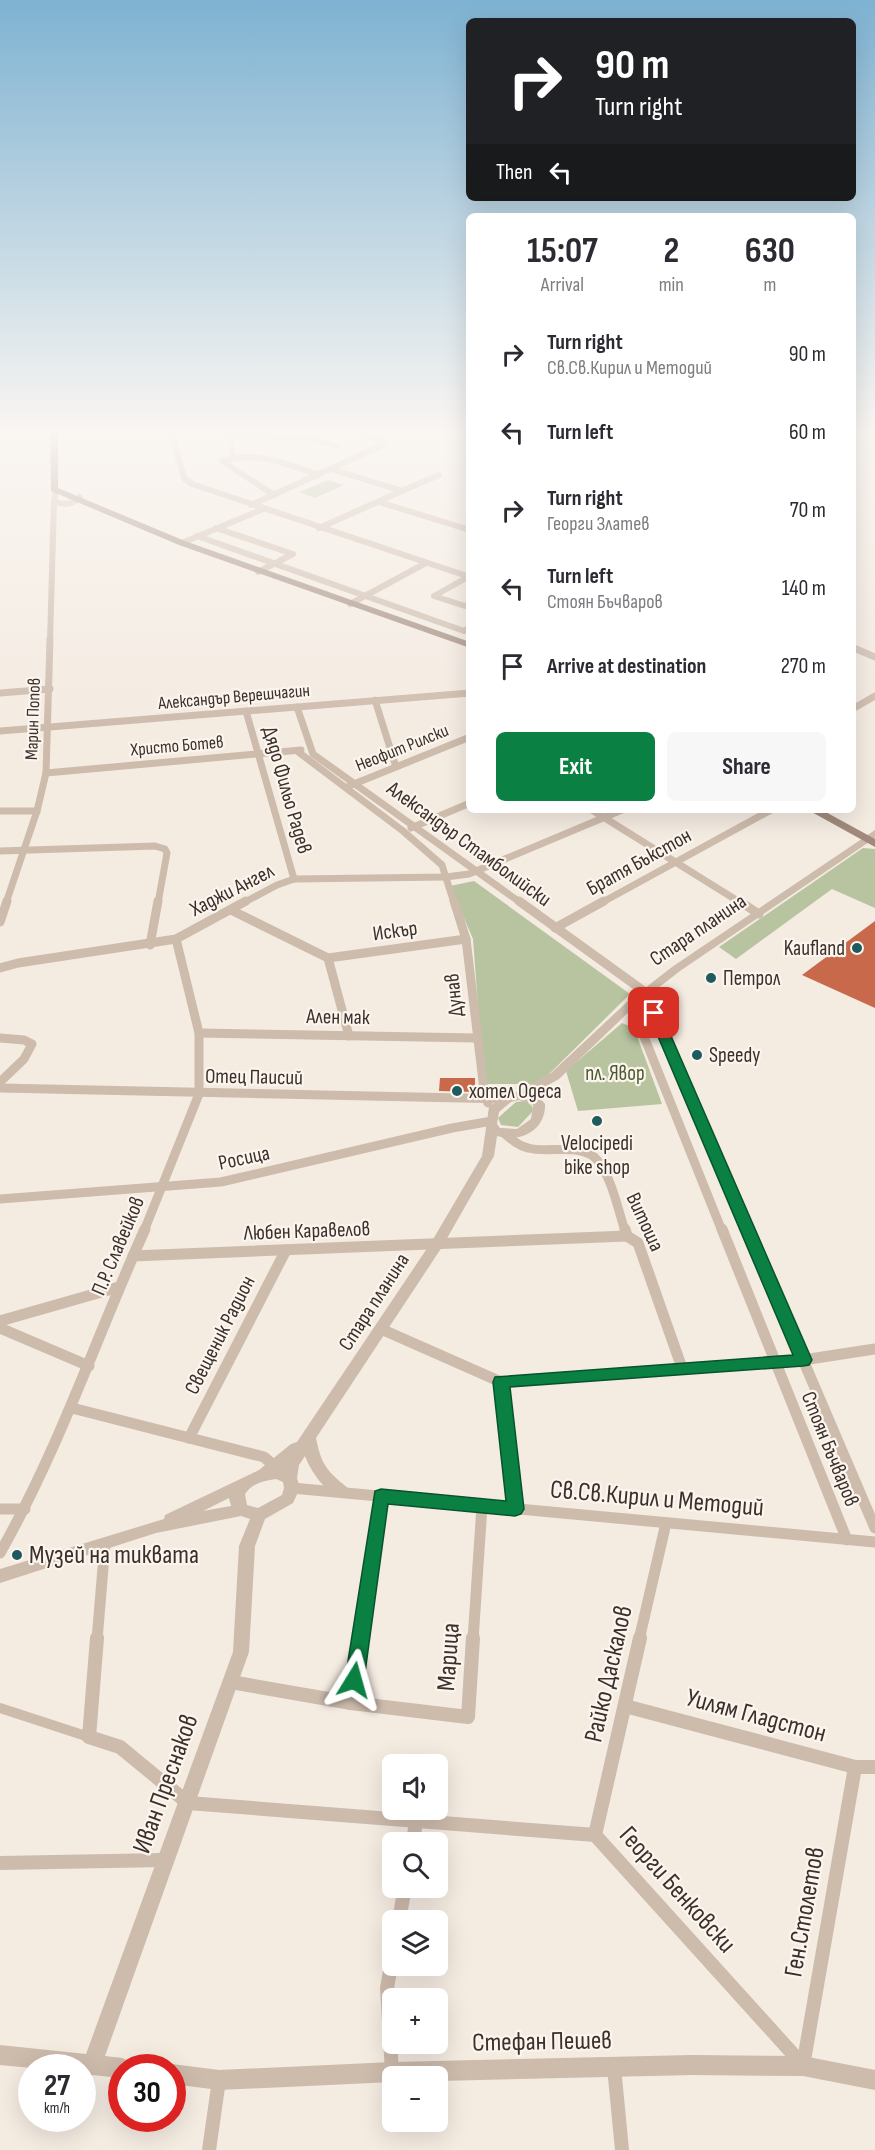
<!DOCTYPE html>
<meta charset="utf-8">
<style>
body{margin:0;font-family:"Sofia Sans Condensed",sans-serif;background:#f7f7f7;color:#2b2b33;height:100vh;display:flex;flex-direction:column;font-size:22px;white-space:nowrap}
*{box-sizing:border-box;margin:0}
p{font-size:20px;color:#7c7c81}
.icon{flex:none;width:33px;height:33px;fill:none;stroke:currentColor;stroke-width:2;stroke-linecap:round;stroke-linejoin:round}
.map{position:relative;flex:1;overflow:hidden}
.drawer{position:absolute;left:466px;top:213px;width:390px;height:600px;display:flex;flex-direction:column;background:#fff;border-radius:9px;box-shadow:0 6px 24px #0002}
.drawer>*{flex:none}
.guide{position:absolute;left:466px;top:18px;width:390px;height:183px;border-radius:9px;box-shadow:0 6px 24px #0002;background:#202124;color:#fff;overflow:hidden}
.controls{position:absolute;left:382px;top:1754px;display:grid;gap:12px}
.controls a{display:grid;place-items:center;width:66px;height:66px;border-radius:9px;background:#fff;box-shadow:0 6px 24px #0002;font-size:30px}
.speed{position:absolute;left:18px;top:2054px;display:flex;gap:12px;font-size:30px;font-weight:700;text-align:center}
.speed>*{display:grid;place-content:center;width:78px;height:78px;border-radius:50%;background:#fff;box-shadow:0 6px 24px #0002;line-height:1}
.speed small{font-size:15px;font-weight:400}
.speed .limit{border:9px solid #d22;background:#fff;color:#111}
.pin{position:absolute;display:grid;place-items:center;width:51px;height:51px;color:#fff;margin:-26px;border-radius:12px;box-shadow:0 3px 9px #0006}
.me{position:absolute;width:66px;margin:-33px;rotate:8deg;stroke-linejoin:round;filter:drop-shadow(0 0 4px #0008)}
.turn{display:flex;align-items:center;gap:21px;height:126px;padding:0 30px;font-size:27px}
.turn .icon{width:78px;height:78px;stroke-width:2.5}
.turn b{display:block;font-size:42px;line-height:51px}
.then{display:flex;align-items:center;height:57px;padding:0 30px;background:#0003;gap:12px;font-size:22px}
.eta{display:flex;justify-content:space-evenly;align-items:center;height:102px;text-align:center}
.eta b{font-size:36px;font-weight:700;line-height:42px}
.cta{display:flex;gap:12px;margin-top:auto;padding:12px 30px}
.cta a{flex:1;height:69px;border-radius:9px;background:#0b8043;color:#fff;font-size:24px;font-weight:700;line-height:69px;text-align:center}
.cta a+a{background:#f7f7f7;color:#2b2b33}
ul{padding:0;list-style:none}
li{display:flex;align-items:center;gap:18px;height:78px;padding:0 30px}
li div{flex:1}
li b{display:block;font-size:22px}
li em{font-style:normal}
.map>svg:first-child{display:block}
.green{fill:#b8c4a0}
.building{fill:#c8694b}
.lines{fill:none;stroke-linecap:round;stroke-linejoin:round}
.pedestrian{stroke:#cdbbac;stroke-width:10}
.minor-far4{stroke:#cdbbac;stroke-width:6}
.minor-far3{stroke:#cdbbac;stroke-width:7}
.minor-far2{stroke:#cdbbac;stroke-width:9}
.minor-far1{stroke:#cdbbac;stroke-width:11}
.minor{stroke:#cdbbac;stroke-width:14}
.tertiary{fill:#cdbbac;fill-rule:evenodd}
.secondary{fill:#a18a7d;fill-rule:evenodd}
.route{fill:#0b8043;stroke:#07532c;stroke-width:1.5}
.poi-dot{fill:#1f5a5e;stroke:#fbf5ee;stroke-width:2}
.labels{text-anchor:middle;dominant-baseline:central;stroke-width:4.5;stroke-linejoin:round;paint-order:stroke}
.far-street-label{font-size:18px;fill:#3b302b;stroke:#fbf5ee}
.street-label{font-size:21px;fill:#3b302b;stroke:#fbf5ee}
.poi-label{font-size:21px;fill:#3b302b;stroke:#fbf5ee;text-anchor:start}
.park-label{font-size:21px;fill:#4a5a2e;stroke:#fbf5ee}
.near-street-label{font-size:26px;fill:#3b302b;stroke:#fbf5ee}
.near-poi-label{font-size:26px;fill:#3b302b;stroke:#fbf5ee;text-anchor:start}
</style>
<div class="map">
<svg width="875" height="2150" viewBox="0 0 875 2150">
<rect width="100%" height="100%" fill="#f4ebe1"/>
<!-- green -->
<g class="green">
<polygon points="328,480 344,485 315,498 299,492"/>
<polygon points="863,848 875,849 875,908 832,889 736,959 719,947"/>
<polygon points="474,881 630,994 539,1084 484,1084 473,939 450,886"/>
<polygon points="622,1023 634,1028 662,1104 578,1111 566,1071"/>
<polygon points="525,1101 532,1106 533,1111 518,1127 501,1125 498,1118 516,1102"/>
</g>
<!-- building -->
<g class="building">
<polygon points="875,921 875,1008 802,975"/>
<polygon points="440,1078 475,1078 475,1092 439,1091"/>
</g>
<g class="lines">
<!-- pedestrian -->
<polyline class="pedestrian" points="0,1708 89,1737"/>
<!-- minor-far4 -->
<g class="minor-far4">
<polyline points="170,430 184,478 192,484 470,577"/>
<path d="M 235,430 L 235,434 C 242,436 248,434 255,435 C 277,435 281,443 305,436"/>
<polyline points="319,430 305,436 337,446"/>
<polyline points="233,458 231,438 235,434"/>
<polyline points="331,469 402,491 439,475"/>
<path d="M 56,490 L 54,501 C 63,505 73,505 80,497"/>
<path d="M 274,495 L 222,461 C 256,451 286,463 318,475"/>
<polyline points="379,502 470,530"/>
<polyline points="251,505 385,444 384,441 347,430"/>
<polyline points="216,528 293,554 258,572"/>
<polyline points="319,528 402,491"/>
<polyline points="197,536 464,631 470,627"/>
<polyline points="182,543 263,509"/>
<polyline points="468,577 434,596 465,606 470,604"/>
<polyline points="350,604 426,563"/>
<polyline points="50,641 54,502"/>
</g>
<!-- minor-far3 -->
<g class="minor-far3">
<polyline points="854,648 875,657"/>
<polyline points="0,693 50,689"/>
<polyline points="375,700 396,767"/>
<polyline points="297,707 313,754 521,903"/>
<polyline points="854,708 875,696"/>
<polyline points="246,711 294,879"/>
<polyline points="0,731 470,693"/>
<polyline points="297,751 403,831 442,865 454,903"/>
<polyline points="46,773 301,750"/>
<polyline points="349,786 470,737"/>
<polyline points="592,810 741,903"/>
<polyline points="0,811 37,811"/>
<polyline points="411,828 470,803"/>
<polyline points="0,851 155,846 165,849 167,853 158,903"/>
<polyline points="6,903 37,811 46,773 50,639"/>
<polyline points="243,903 277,885 294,879 446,877 469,874 622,810"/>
<polyline points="601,903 771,810"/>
</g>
<!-- minor-far2 -->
<g class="minor-far2">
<polyline points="454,901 466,939 485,1098 488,1103"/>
<polyline points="519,901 645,992 747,1231"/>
<polyline points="739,901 759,914"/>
<polyline points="231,910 328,958 349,1036"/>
<polyline points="0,922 7,901"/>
<polyline points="555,928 604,901"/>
<polyline points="150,945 158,901"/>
<polyline points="328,958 466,939"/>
<polyline points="0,968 18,963 176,939 246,901"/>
<polyline points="631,1004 722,1231"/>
<polyline points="199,1033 476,1038"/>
<polyline points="0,1038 24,1040 32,1044 24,1059 0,1082"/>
<polyline points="0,1088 507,1099"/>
<path d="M 505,1134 C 512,1140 519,1146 528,1148 C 550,1154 583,1141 599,1162 C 612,1180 618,1209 625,1231"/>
<polyline points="0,1199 221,1182 452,1128 492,1121"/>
<polyline points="144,1231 199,1094 199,1033 176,939"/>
</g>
<!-- minor-far1 -->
<g class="minor-far1">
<polyline points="625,1229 627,1236 638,1243 682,1368"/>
<polyline points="722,1229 847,1540"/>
<polyline points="747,1229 875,1528"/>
<polyline points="133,1256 627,1236"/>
<polyline points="0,1321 119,1287"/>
<polyline points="0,1328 89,1366"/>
<polyline points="381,1329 501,1382 803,1360 875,1349"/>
<polyline points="501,1382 515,1509"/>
<polyline points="72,1408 264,1457 278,1469"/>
<polyline points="189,1438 286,1250"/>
<polyline points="292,1488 875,1542"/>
<polyline points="0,1509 25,1509"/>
<path d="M 0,1553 C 59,1449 96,1338 145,1229"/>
<polyline points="97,1640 105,1544"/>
<polyline points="360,1640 381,1496"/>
<polyline points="473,1640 482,1506"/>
<polyline points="639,1640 666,1523"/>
</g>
<!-- minor -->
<g class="minor">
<polyline points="97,1638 89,1737 120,1747 188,1803 595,1835 802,2064"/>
<polyline points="231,1682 351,1703 468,1717 473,1638"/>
<polyline points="351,1703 360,1638"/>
<polyline points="625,1706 855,1767 875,1767"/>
<polyline points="595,1835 640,1638"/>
<polyline points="413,1842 416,1821"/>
<polyline points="0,1863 165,1860"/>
<polyline points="399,1920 405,1887"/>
<polyline points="803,2066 855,1767"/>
<polyline points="614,2067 622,2150"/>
<polyline points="392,2072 387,1988 393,1954"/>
<polyline points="209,2150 219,2080"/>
</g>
<!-- tertiary -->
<g class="tertiary">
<path d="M 875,830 L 875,838 L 680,971 L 635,1006 L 559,1079 L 530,1095 L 539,1097 L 545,1104 C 546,1130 521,1143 497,1136 L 494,1156 L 442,1247 L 316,1438 C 319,1454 323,1467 336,1478 C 341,1483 347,1486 351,1492 L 348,1496 C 330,1502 310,1470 305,1456 L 299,1465 L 297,1478 L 300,1488 L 293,1503 L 265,1519 L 255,1546 L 249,1652 L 105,2056 L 122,2058 L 129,2061 L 132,2067 L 122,2067 L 122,2078 L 82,2074 L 82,2067 L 32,2068 L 0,2065 L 0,2045 L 86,2054 L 233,1652 L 239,1546 L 250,1519 L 241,1516 L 156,1533 L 0,1583 L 0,1569 L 164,1519 L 165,1515 L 259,1470 L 291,1444 L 297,1442 L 432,1241 L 482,1156 L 489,1107 L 503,1096 L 515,1093 L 551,1073 L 627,1002 L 672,967 ZM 519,1100 L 533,1105 L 531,1119 L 517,1129 L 500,1128 L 497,1124 L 499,1112 L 511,1102 ZM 276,1479 L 283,1482 L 284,1488 L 282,1495 L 258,1508 L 247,1505 L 245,1494 C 252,1483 263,1481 276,1479 ZM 229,1498 L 231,1506 L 203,1511 Z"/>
<polygon points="693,2055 803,2056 875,2070 875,2090 803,2076 693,2075 438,2081 438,2076 393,2076 393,2082 219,2090 172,2084 172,2067 165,2067 172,2064 219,2070 392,2062"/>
</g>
<!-- secondary -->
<g class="secondary">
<polygon points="50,430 58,430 58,488 185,541 470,642 470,648 179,545 51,491"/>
<polygon points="808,810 822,810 875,839 875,847"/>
</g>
</g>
<!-- sky -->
<linearGradient id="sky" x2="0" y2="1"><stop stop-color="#7eb2d2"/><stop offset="0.59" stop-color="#faf6f2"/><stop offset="1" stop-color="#faf6f2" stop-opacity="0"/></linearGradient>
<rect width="875" height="731" fill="url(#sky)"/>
<!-- route -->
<polygon class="route" points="654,1009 661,1013 812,1360 809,1365 803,1366 510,1387 524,1509 521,1514 515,1516 388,1504 364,1680 361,1686 354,1689 347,1686 345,1680 375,1491 381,1489 506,1501 493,1382 495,1377 793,1355 648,1013"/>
<!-- markers -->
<g class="poi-dot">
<circle cx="857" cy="948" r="6"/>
<circle cx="711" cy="978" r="6"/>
<circle cx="697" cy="1055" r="6"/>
<circle cx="457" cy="1091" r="6"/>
<circle cx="597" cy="1121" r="6"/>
<circle cx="17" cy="1555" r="6"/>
</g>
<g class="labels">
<!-- far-street labels -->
<g class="far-street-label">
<text transform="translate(234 697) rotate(-5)">Александър Верешчагин</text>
<text transform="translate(33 719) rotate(-88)">Марин Попов</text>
<text transform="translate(177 746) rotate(-5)">Христо Ботев</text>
<text transform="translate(402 748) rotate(-22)">Неофит Рилски</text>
</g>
<!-- street labels -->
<g class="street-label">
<text transform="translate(287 790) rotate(74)">Дядо Фильо Радев</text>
<text transform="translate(469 844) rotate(36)">Александър Стамболийски</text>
<text transform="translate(639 862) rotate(-29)">Братя Бъкстон</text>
<text transform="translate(232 890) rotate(-27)">Хаджи Ангел</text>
<text transform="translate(698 930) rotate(-34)">Стара планина</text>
<text transform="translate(395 931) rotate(-8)">Искър</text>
<text transform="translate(454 995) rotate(-96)">Дунав</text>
<text transform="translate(338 1017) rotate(1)">Ален мак</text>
<text transform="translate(254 1077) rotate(1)">Отец Паисий</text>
<text transform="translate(244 1158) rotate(-12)">Росица</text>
<text transform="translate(645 1222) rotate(65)">Витоша</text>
<text transform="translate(307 1231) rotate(-2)">Любен Каравелов</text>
<text transform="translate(118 1246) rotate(-67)">П.Р. Славейков</text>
<text transform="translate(374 1302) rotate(-57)">Стара планина</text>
<text transform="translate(220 1335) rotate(-63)">Свещеник Радион</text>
<text transform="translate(830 1449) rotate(68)">Стоян Бъчваров</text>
</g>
<!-- poi labels -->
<g class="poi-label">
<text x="845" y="948" text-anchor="end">Kaufland</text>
<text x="723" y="978">Петрол</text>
<text x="709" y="1055">Speedy</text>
<text x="469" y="1091">хотел Одеса</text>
<text x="597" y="1143" text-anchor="middle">Velocipedi<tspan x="597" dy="24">bike shop</tspan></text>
</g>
<!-- park labels -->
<g class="park-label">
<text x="615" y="1073">пл. Явор</text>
</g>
<!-- near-street labels -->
<g class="near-street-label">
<text transform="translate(657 1499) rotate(5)">Св.Св.Кирил и Методий</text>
<text transform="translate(449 1657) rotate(-86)">Марица</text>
<text transform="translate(609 1674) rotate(-77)">Райко Даскалов</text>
<text transform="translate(756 1716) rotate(15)">Уилям Гладстон</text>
<text transform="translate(166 1784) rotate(-70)">Иван Преснаков</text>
<text transform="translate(677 1890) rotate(48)">Георги Бенковски</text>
<text transform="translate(805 1912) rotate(-80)">Ген.Столетов</text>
<text transform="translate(542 2042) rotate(-1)">Стефан Пешев</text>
</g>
<!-- near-poi labels -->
<g class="near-poi-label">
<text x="29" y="1555">Музей на тиквата</text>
</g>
</g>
</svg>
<div class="controls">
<a><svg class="icon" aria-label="sound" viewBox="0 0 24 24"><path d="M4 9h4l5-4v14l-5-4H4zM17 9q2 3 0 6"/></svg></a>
<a><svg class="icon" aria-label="search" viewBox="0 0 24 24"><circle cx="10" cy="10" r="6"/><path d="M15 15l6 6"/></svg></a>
<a><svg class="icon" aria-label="layers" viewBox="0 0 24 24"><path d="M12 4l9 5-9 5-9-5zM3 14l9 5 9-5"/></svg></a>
<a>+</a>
<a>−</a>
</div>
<div class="speed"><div>27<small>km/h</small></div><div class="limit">30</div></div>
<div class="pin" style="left:654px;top:1013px;background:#d93025"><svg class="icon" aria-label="arrive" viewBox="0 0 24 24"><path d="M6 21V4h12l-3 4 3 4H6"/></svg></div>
<svg class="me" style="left:354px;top:1680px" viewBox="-20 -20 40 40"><path d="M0-17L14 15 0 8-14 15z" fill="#0b8043" stroke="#fff" stroke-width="4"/></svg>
<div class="guide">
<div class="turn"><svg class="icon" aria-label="right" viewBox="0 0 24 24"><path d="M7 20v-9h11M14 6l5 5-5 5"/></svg><div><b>90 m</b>Turn right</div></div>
<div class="then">Then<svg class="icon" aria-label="left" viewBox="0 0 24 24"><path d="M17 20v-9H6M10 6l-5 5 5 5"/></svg></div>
</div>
<section class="drawer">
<div class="eta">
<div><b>15:07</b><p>Arrival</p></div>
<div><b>2</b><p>min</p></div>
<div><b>630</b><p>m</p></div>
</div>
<ul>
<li><svg class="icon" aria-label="right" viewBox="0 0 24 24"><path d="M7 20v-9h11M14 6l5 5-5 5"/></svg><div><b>Turn right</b><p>Св.Св.Кирил и Методий</p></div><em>90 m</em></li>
<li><svg class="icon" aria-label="left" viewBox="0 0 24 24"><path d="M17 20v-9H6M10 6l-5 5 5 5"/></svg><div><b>Turn left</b></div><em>60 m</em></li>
<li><svg class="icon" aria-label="right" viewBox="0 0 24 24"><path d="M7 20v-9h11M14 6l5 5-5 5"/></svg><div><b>Turn right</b><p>Георги Златев</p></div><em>70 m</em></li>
<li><svg class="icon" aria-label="left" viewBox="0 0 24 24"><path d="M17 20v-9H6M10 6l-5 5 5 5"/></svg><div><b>Turn left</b><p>Стоян Бъчваров</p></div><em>140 m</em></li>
<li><svg class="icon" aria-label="arrive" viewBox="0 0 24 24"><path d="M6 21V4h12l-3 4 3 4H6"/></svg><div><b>Arrive at destination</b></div><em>270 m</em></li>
</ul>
<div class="cta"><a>Exit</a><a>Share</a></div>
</section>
</div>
